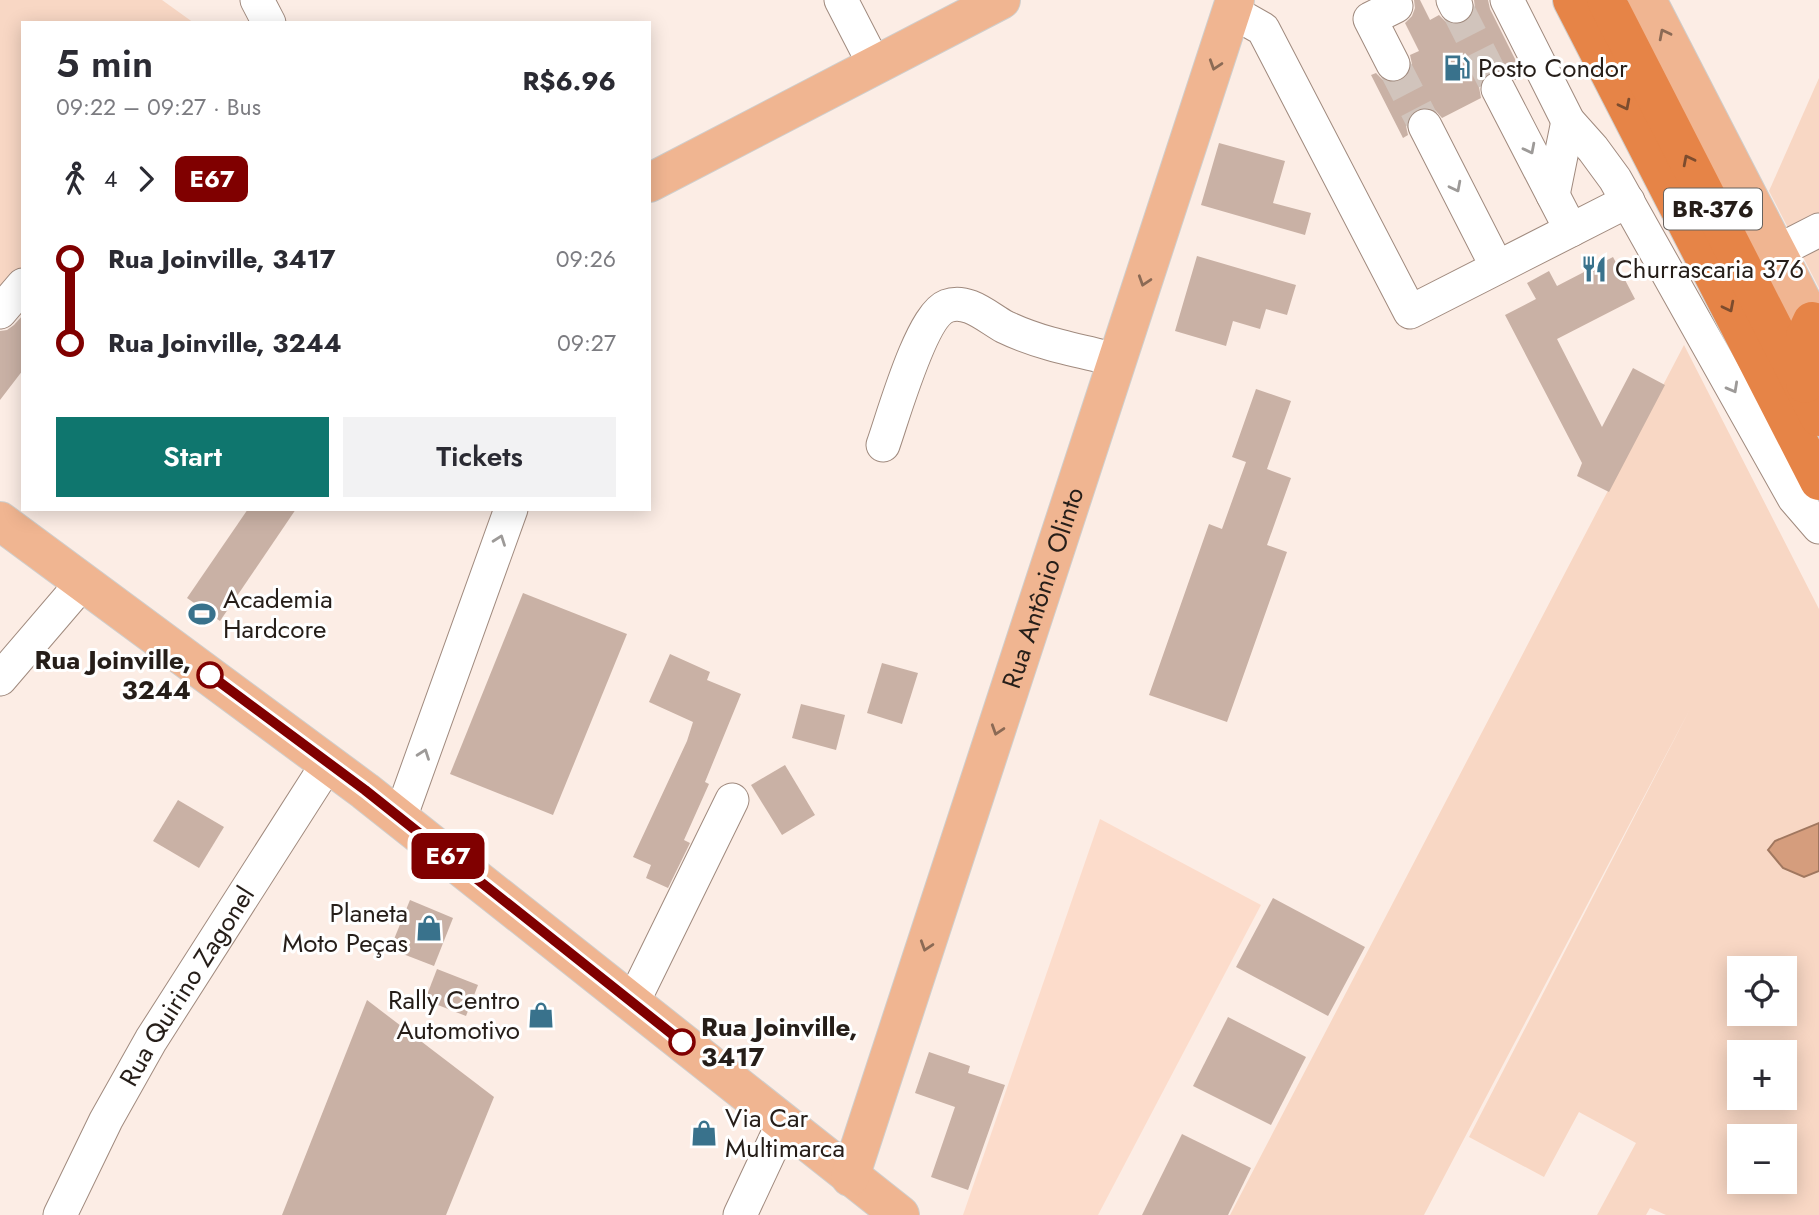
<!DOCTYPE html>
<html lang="en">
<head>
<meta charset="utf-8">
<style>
	:root { --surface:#fff; --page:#f2f2f3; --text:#2b2b33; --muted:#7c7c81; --accent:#0f766e }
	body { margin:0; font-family:Jost,sans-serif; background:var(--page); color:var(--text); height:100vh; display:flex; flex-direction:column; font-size:26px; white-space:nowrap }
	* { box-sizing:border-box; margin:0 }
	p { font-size:23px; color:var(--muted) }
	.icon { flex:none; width:38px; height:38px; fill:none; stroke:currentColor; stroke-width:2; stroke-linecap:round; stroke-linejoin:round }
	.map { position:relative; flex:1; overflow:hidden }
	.panel { position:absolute; left:21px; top:21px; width:630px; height:490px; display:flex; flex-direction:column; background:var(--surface); border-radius:0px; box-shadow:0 4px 18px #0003 }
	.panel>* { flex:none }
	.badge { padding:0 14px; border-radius:10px; font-size:24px; line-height:46px }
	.fabs { position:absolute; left:1727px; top:956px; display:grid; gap:14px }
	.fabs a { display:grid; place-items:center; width:70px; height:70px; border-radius:0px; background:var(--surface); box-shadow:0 4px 18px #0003; font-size:35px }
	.map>.badge { position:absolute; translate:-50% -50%; box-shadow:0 0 0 4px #fff }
	.legs { display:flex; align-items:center; gap:10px; height:77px; padding:0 35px; font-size:23px }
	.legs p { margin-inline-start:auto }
	.headline { display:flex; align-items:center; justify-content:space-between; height:119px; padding:0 35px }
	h1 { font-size:38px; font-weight:600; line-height:52px }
	.cta { display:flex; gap:14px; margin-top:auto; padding:14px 35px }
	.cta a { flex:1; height:80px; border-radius:0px; background:var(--accent); color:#fff; font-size:28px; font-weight:600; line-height:80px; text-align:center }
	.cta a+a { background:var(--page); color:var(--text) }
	ul { padding:0 35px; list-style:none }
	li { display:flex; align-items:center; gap:24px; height:84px; font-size:26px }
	li i { display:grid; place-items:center; width:10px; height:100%; margin:0 9px; background:currentColor }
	li i::after { content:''; width:18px; height:18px; margin:-9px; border:5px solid; border-radius:50%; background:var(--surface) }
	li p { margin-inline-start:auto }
	li:first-child i { background:linear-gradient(#0000 50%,currentColor 0) }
	li:last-child i { background:linear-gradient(currentColor 50%,#0000 0) }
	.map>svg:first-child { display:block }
</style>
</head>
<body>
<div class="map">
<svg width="1819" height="1215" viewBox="0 0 1819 1215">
	<rect width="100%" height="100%" fill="#fcede5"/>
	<path fill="#fcdccb" d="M1100,819l161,86 -163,310h-135z"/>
	<g fill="#f8d7c4" fill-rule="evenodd">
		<path d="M0,0h162l32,23h-171v257l-23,12z"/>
		<path d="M1819,78v210l-50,-97z"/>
		<path d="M1684,345l135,264v606h-153l-16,-7 -4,7h-49l39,-72 -57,-31 -35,65 -75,-40 221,-428 -266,506h-194zM1740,968h45v45h-45zM1740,1052h45v45h-45zM1740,1136h45v45h-45z"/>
	</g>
	<path fill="#d59d7d" stroke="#a0775f" stroke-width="2" d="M1819,823v48l-15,6 -21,-9 -15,-18 7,-9z"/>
	<g fill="#c9b1a5">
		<path d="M1414,0h6l10,20 9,-5 7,7 10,3 8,-2 8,-6 3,-9 -1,-8h14l2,9 33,66 -8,5 -6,-7 -9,-3 -11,2 -8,7 -2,8 2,11 -39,20 -7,-8 -8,-3 -10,2 -8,7 -3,10 2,9 -5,3 -32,-63 5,-2 7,7 10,3 9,-2 7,-7 3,-10 -2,-9 9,-4 -14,-28 7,-7 3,-8z"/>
		<path d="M1219,143l66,18 -12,42 38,10 -6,22 -104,-30z"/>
		<path d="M1197,256l99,29 -9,30 -21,-6 -6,20 -27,-8 -7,25 -51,-15z"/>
		<path d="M1613,257l22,42 -78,40 45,88 31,-59 32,17 -56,107 -32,-16 5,-13 -77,-148 31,-16 -9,-16 22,-12 8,15z"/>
		<path d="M23,315v55l-23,30v-69l7,-1 7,-5z"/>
		<path d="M1256,389l35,12 -24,68 24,9 -24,67 20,7 -60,170 -78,-27 60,-171 13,5 24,-67 -14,-5z"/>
		<path d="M248,509h48l-76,112 -33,-23z"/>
		<path d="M523,593l104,41 -74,181 -103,-41z"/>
		<path d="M670,654l40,18 -3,8 34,14 -36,88 4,2 -25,56 6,3 -22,45 -22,-10 5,-13 -18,-8 54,-116 6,-19 -44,-20z"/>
		<path d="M882,663l36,10 -16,51 -35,-11z"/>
		<path d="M801,704l44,11 -9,35 -44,-12z"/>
		<path d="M785,765l30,50 -33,20 -31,-50z"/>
		<path d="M178,800l46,27 -25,41 -46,-27z"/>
		<path d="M1273,898l92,49 -37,69 -92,-49z"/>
		<path d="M410,900l43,18 -19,48 -44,-17z"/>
		<path d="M437,969l41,16 -12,31 -41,-16z"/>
		<path d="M367,1000l127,97 -48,118h-164z"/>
		<path d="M1228,1017l78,40 -35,68 -78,-39z"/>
		<path d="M929,1052l41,14 -2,7 37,12 -37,105 -37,-13 24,-70 -40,-14z"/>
		<path d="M1182,1134l69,34 -23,47h-86z"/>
	</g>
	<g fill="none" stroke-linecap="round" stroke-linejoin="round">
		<g stroke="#d1c4bc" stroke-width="33" stroke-dasharray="33 17" stroke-linecap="butt">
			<path d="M1456,6l42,83"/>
			<path d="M1393,64l32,62"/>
		</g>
		<g stroke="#a08a7e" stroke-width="35">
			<g id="minor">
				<path d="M257,0l12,23"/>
				<path d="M841,0l34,66"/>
				<path d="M1453,0l3,6"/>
				<path d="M1507,0l61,121 25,28 22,30 179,319 25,29"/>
				<path d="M1233,12l30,17 147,283 218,-111"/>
				<path d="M1393,64l-23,-45 26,-13"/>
				<path d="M1498,89l73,141"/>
				<path d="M1425,126l72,141"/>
				<path d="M1553,195l15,-74"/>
				<path d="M1776,252l43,-22"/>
				<path d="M0,312l23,-27"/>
				<path d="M883,445c10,-28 38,-129 64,-139 21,-8 41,12 58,21 35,17 75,24 113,33"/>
				<path d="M0,679l83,-97"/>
				<path d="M400,818l111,-309"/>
				<path d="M633,1002l99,-202"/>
				<path id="s1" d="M60,1215l46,-95 45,-80 177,-277"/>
				<path d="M740,1215l43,-92"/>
			</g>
		</g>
		<g stroke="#cfcecc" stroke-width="40">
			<g id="major">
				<path d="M1647,0l172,334"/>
				<path d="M649,183l352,-183"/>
				<path d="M0,521l365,270 535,424"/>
				<path id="s2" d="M850,1177l385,-1177"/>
			</g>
		</g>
		<g stroke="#cfcecc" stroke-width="40">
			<g id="highway">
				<path d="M1572,0l247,481"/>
				<path d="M1606,0l213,417"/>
				<path d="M1805,384v-48l7,-15"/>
			</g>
		</g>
		<use href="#minor" stroke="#fff" stroke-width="33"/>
		<use href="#major" stroke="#f0b591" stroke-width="38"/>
		<use href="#highway" stroke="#e68447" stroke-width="38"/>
	</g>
	<defs><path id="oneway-chevron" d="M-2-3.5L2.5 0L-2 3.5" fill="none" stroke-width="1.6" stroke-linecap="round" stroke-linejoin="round" transform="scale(1.75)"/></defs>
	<g stroke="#8b6a55">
		<use href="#oneway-chevron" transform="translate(1664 34) rotate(-117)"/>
		<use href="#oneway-chevron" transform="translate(1215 65) rotate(108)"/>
		<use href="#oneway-chevron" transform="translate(1144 281) rotate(108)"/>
		<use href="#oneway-chevron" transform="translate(997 730) rotate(108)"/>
		<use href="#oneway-chevron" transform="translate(926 946) rotate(108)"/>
	</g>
	<g stroke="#7c4c2e">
		<use href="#oneway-chevron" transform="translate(1625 105) rotate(63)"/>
		<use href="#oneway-chevron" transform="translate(1688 160) rotate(-117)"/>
		<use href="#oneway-chevron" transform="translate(1729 307) rotate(63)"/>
	</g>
	<g stroke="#9d9a98">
		<use href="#oneway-chevron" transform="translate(1530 149) rotate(63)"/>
		<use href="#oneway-chevron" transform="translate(1456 187) rotate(63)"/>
		<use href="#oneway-chevron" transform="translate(1733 388) rotate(61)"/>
		<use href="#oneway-chevron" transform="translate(500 540) rotate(-70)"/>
		<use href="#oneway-chevron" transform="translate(424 754) rotate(-70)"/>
	</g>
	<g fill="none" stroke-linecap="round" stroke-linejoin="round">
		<g stroke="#fff" stroke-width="16">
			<path id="line-1" d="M210,675l155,115 317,252"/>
		</g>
		<use href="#line-1" stroke="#800000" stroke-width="10"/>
	</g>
	<defs>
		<g id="fuel-bare" transform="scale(2.1)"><path d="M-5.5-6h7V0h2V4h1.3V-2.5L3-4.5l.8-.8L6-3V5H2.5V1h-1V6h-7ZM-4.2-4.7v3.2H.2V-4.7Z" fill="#39728c" stroke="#fff" stroke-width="2.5" paint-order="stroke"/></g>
		<g id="restaurant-bare" transform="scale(2.1)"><path d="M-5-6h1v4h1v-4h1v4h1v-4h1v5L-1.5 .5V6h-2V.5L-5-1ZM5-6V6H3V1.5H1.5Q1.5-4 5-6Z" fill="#39728c" stroke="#fff" stroke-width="2.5" paint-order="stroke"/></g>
		<g id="stadium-bare" transform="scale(2.1)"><path d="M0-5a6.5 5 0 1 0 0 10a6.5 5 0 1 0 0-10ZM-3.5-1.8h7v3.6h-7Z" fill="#39728c" stroke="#fff" stroke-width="2.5" paint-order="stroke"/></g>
		<g id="shop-bare" transform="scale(2.1)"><path d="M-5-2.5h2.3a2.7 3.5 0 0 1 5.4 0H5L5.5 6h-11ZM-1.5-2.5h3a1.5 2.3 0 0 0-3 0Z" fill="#39728c" stroke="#fff" stroke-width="2.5" paint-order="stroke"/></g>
	</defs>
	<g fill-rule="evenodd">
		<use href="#fuel-bare" x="1457" y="68"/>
		<use href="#restaurant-bare" x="1594" y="269"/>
		<use href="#stadium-bare" x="202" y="614"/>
		<use href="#shop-bare" x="429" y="928"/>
		<use href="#shop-bare" x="541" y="1015"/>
		<use href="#shop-bare" x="704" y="1133"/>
	</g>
	<g fill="#fff" stroke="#800000" stroke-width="3.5">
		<circle cx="210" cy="675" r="12"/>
		<circle cx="682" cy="1042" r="12"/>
	</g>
	<g text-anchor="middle" stroke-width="6" stroke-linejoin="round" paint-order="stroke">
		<rect fill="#fff" stroke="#67625e" stroke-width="2" x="1664" y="188.5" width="98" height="41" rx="5"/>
		<g font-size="24" font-weight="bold" fill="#261e19">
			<text x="1713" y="217">BR-376</text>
		</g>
		<g font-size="26" fill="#261e19" stroke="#fff" text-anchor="start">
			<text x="1478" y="77">Posto Condor</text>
			<text x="1615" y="278">Churrascaria 376</text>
			<text x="223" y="608">Academia<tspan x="223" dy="30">Hardcore</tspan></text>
			<text x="408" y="922" text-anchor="end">Planeta<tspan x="408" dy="30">Moto Peças</tspan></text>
			<text x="520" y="1009" text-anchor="end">Rally Centro<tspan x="520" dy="30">Automotivo</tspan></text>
			<text x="725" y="1127">Via Car<tspan x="725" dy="30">Multimarca</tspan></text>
		</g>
		<g font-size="26" fill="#261e19" stroke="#fff">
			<text dy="9" stroke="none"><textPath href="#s2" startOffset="620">Rua Antônio Olinto</textPath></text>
			<text dy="9" stroke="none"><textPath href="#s1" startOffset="262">Rua Quirino Zagonel</textPath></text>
		</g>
		<g font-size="26" font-weight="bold" fill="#261e19" stroke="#fff" text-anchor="end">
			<text x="191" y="669">Rua Joinville,<tspan x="191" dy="30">3244</tspan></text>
			<text x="701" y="1036" text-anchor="start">Rua Joinville,<tspan x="701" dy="30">3417</tspan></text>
		</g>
	</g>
</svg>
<div class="fabs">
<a><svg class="icon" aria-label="locate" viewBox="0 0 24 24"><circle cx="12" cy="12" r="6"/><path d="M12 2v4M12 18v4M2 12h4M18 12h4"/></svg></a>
<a>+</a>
<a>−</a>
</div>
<b class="badge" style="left:448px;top:856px;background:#800000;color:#fff">E67</b>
<section class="panel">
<div class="headline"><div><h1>5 min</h1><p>09:22 – 09:27 · Bus</p></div><b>R$6.96</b></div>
<div class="legs"><svg class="icon" aria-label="walk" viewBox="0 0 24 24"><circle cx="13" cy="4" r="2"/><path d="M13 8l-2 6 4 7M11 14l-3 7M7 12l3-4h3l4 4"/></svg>4<svg class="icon" aria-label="forward" viewBox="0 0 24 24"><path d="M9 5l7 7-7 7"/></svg><b class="badge" style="background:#800000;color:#fff">E67</b></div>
<ul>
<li><i style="color:#800000"></i><b>Rua Joinville, 3417</b><p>09:26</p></li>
<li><i style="color:#800000"></i><b>Rua Joinville, 3244</b><p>09:27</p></li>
</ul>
<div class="cta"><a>Start</a><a>Tickets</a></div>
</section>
</div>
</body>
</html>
